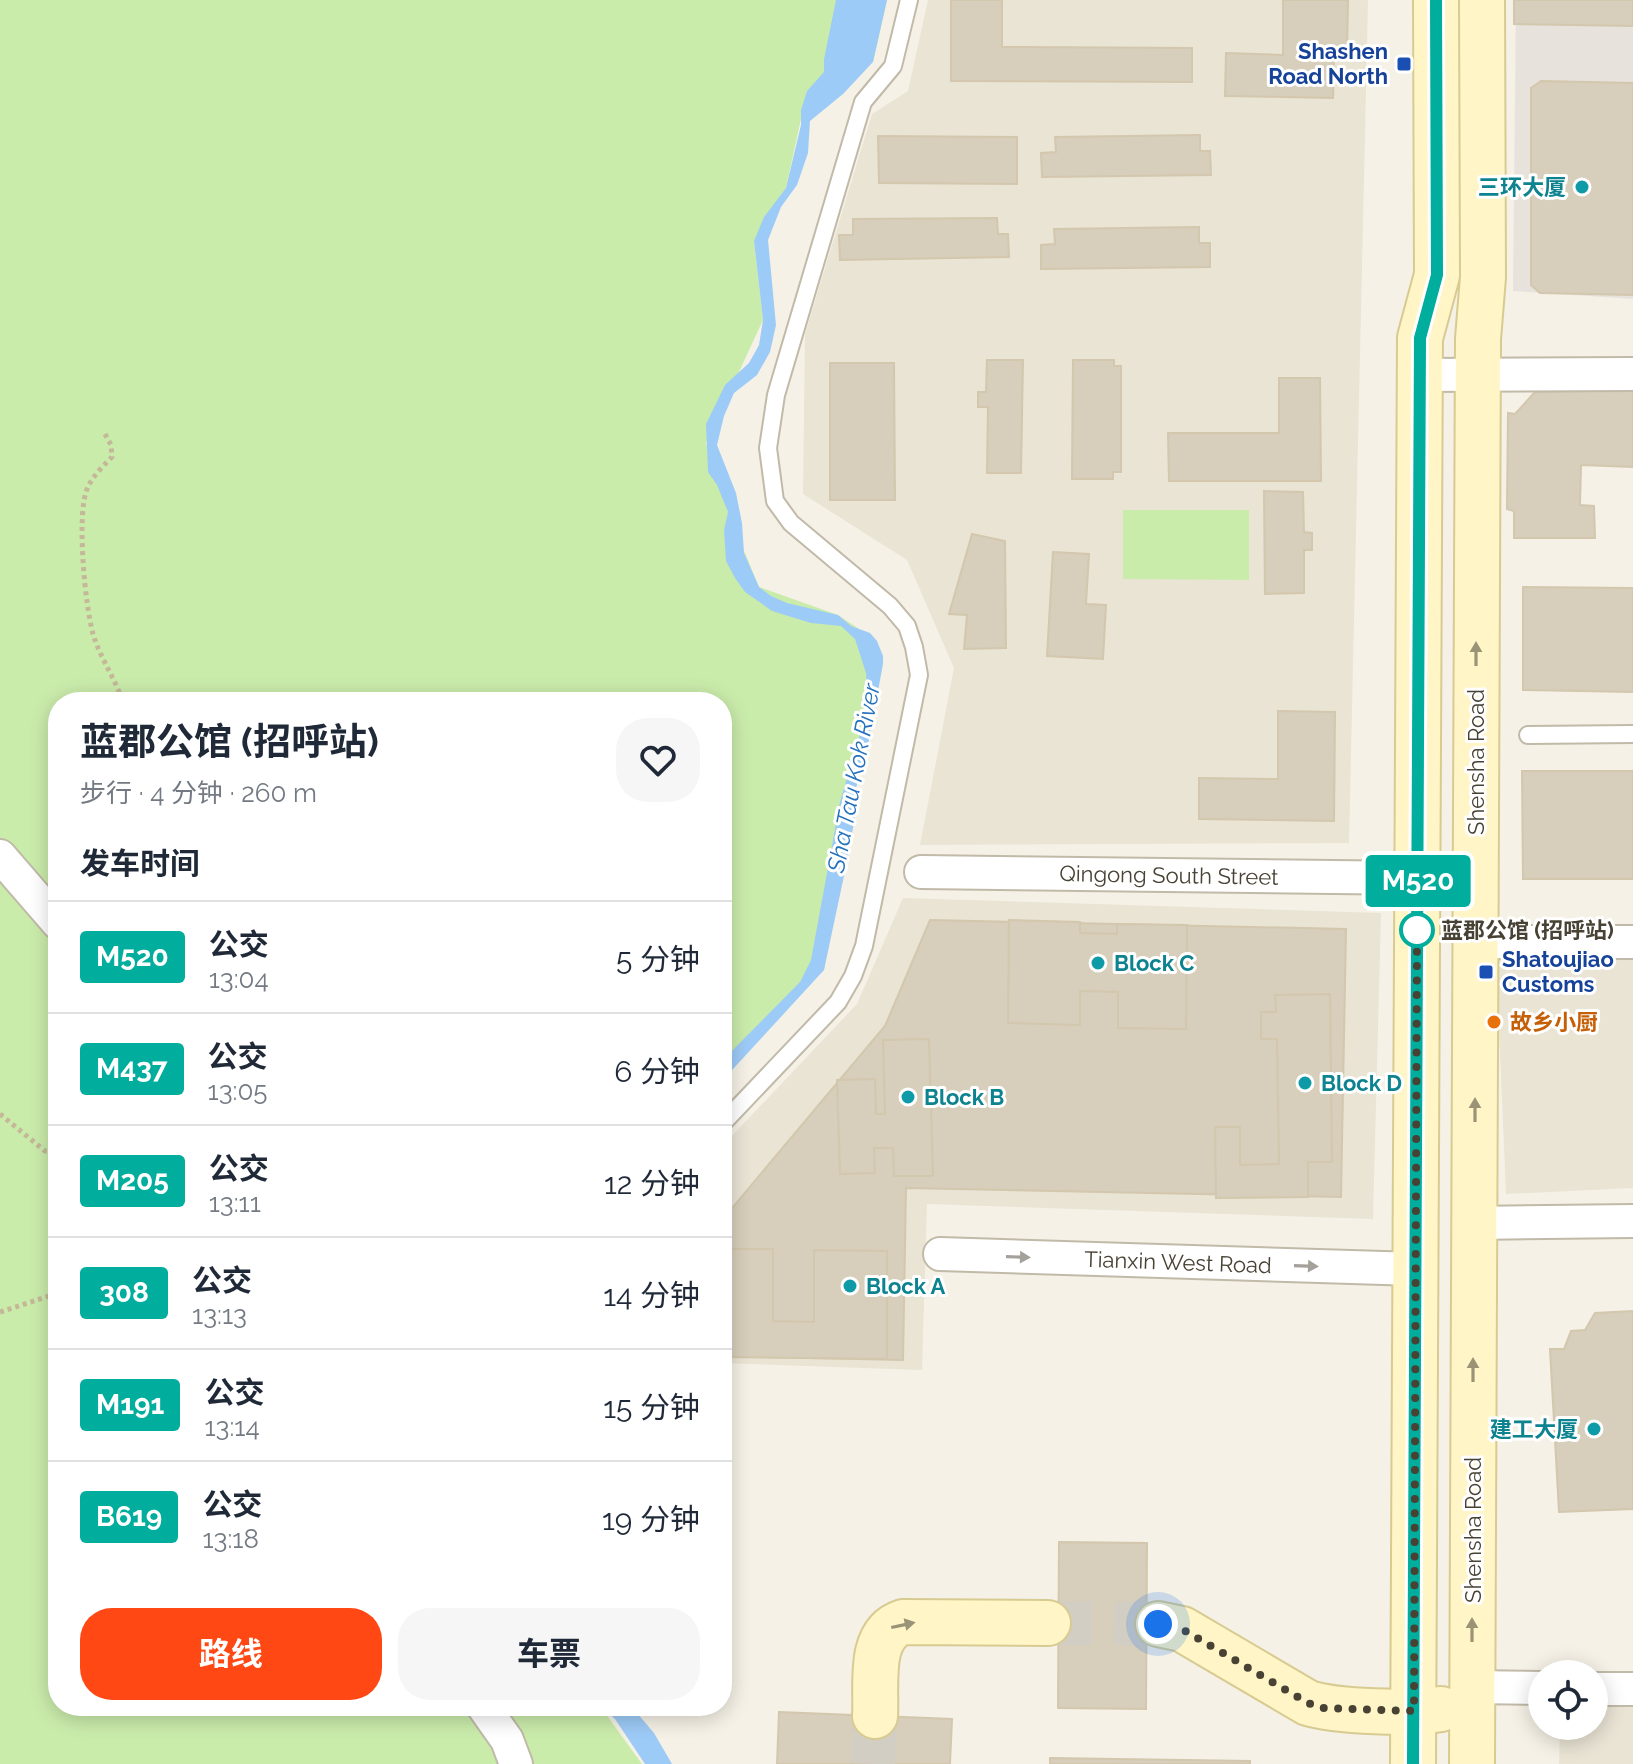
<!DOCTYPE html>
<html lang="zh">
<head>
<meta charset="utf-8">
<style>
	:root { --surface:#fff; --page:#f6f6f7; --text:#1f2937; --muted:#747a83; --line:#e0e1e3; --accent:#ff4813 }
	body { margin:0; font-family:Raleway,"Noto Sans SC",sans-serif; background:var(--page); color:var(--text); height:100vh; display:flex; flex-direction:column; font-size:30px; white-space:nowrap }
	* { box-sizing:border-box; margin:0 }
	p { font-size:26px; color:var(--muted) }
	.icon { flex:none; width:44px; height:44px; fill:none; stroke:currentColor; stroke-width:2; stroke-linecap:round; stroke-linejoin:round }
	.map { position:relative; flex:1; overflow:hidden }
	.panel { position:absolute; left:48px; top:692px; width:684px; height:1024px; display:flex; flex-direction:column; background:var(--surface); border-radius:32px; box-shadow:0 4px 20px #0003 }
	.panel>* { flex:none }
	.badge { padding:0 16px; border-radius:6px; font-size:28px; line-height:52px }
	.buttons { position:absolute; left:1528px; top:1660px; display:grid; gap:16px }
	.buttons a { display:grid; place-items:center; width:80px; height:80px; border-radius:50%; background:var(--surface); box-shadow:0 4px 20px #0003; font-size:40px }
	.you { position:absolute; width:40px; height:40px; margin:-20px; border:6px solid #fff; border-radius:50%; background:#1a73e8; box-shadow:0 0 0 12px #1a73e833 }
	.map>.badge { position:absolute; translate:-50% -50%; box-shadow:0 0 0 4px #fff }
	h2 { padding:0 32px; font-size:30px; line-height:72px }
	.round { display:grid; place-items:center; flex:none; width:84px; height:84px; border-radius:32px; background:var(--page) }
	.headline { display:flex; align-items:center; justify-content:space-between; height:136px; padding:0 32px }
	h1 { font-size:38px; font-weight:700; line-height:60px }
	.primary-button { display:flex; gap:16px; margin-top:auto; padding:16px 32px }
	.primary-button a { flex:1; height:92px; border-radius:32px; background:var(--accent); color:#fff; font-size:32px; font-weight:700; line-height:92px; text-align:center }
	.primary-button a+a { background:var(--page); color:var(--text) }
	ul { padding:0; list-style:none }
	li { display:flex; align-items:center; gap:24px; height:112px; padding:0 32px; border-top:2px solid var(--line) }
	li div { flex:1 }
	li b { display:block; font-size:30px }
	li em { font-style:normal }
	li .badge { min-width:88px; font-weight:700; text-align:center }
	.map>svg:first-child { display:block }
</style>
</head>
<body>
<div class="map">
<svg width="1633" height="1764" viewBox="0 0 1633 1764">
	<rect width="100%" height="100%" fill="#f5f1e6"/>
	<g fill="#e9e4d4">
		<path d="M928,0h440l-19,843 -429,2 34,-177 -47,-108 -104,-66 2,-160 67,-220 36,-23z"/>
		<path d="M903,898l478,15 -8,306 -446,-15 -5,166 -200,-7v-208l6,-15 129,-136z"/>
		<path d="M1633,957v231l-127,6 -10,-234z"/>
		<path d="M1594,1701l39,1v62h-74l1,-38h34z"/>
	</g>
	<path fill="#e7e2db" d="M1516,0h117v299l-120,-8z"/>
	<g fill="#caecab">
		<path d="M0,0h887l-14,62 -66,29 -21,97 -32,53 9,79 -57,123 22,69 31,75 79,28 39,26 -53,329 -42,32 -60,67v-367h-664v1004h542l42,58h-642z"/>
		<path d="M1123,510h126v70l-126,-1z"/>
	</g>
	<g fill="#9dcbf7">
		<path d="M836,0h51l-14,62 -30,32 -33,27 -2,32 -11,32 -16,22 -13,33 8,85 -6,27 -13,23 -23,18 -10,23 -7,29 19,48 6,30 2,30 15,34 12,9 16,7 51,12 13,11 19,7 7,8 6,15v8l-16,86 -11,38 -1,28 -7,41 -24,113 -102,111v-20l78,-79 11,-22 29,-158 28,-95 -2,-34 -11,-34 -14,-13 -30,-3 -39,-12 -27,-19 -10,-14 -9,-17 -2,-31 4,-18 -11,-27 -9,-13 -2,-48 19,-39 24,-22 10,-18 4,-25 -9,-79 10,-24 22,-29 15,-63v-15l6,-19 17,-19v-13z"/>
		<path d="M601,1706h30l23,27 18,31h-27l-30,-45z"/>
	</g>
	<g fill="#d7cebb" stroke="#d3c7ad" stroke-width="2">
		<path d="M951,0h51v47l190,1v34l-241,-1z"/>
		<path d="M1283,0h65l-1,54h-13l-1,44 -108,-2 1,-43 57,2z"/>
		<path d="M1514,0h119v26l-119,-2z"/>
		<path d="M1541,81l92,2v212l-93,-2 -9,-8v-197z"/>
		<path d="M1200,135v16h10l1,24 -169,2 -1,-24 15,-1 -1,-15z"/>
		<path d="M878,136l139,1v47l-138,-1z"/>
		<path d="M997,218l1,16h10l1,23 -169,3 -1,-25h14v-16z"/>
		<path d="M1199,227v16h11v24l-169,2v-24l14,-1 -1,-15z"/>
		<path d="M987,360h36l-2,113h-34l1,-66h-10v-15h8z"/>
		<path d="M1073,360h41v6h7v106h-8v7h-41z"/>
		<path d="M830,363h64l1,137h-65z"/>
		<path d="M1279,378h41l1,103h-152l-1,-48h111z"/>
		<path d="M1633,390v77l-52,-2 -1,40 14,1 1,32h-81v-27l-7,-2 1,-96 7,1 20,-22z"/>
		<path d="M1264,491l39,1 1,40 8,1v17h-8v43l-39,1z"/>
		<path d="M972,534l33,7 1,107 -42,1 3,-34 -18,-1z"/>
		<path d="M1053,552l36,2 -3,50 20,1 -3,54 -56,-3z"/>
		<path d="M1523,587l110,1v104l-110,-2z"/>
		<path d="M1278,711l57,1 -1,109 -135,-2v-41l79,1z"/>
		<path d="M1522,771h111v108h-110z"/>
		<path d="M930,920l416,9 -5,268 -435,-9 -3,172 -181,-4v-136l163,-194z"/>
		<path d="M1009,920l71,2v11l37,1v-10l70,1 -1,104 -68,-1v-36l-38,-1v34l-72,-2z"/>
		<path d="M1330,994l2,168h-24v35l-92,1 -1,-71h25v38l39,-1 -2,-125h-16v-27h15l-1,-17z"/>
		<path d="M929,1039l4,137h-39l-1,-28h-19l1,25 -35,1 -3,-94 38,-1 1,35h9l-2,-74z"/>
		<path d="M722,1249h51v72l41,1v-72l73,1v108l-165,-2z"/>
		<path d="M1633,1311v198l-74,3 -9,-163h14l7,-18 14,-1 10,-17z"/>
		<path d="M1059,1542l88,1 -1,166 -88,-1z"/>
		<path d="M779,1712l173,7 -2,45h-173z"/>
		<path d="M1050,1758l200,3v3h-200z"/>
	</g>
	<g fill="none" stroke-linecap="round" stroke-linejoin="round">
		<g stroke="#d2cec3" stroke-width="44" stroke-dasharray="44 22" stroke-linecap="butt">
			<path d="M1048,1623l110,1"/>
			<path d="M873,1764l2,-48"/>
		</g>
		<g stroke="#c1baa8" stroke-width="20">
			<g id="service">
				<path d="M1528,735l105,-1"/>
				<path d="M722,1124l116,-122 15,-26 11,-30 55,-271 -5,-28 -7,-21 -17,-20 -99,-83 -16,-22 -7,-53 8,-53 87,-293 30,-36 16,-66"/>
			</g>
		</g>
		<g stroke="#c1baa8" stroke-width="36">
			<g id="minor">
				<path d="M1420,375l213,-1"/>
				<path d="M0,856l58,67"/>
				<path d="M921,872l497,6"/>
				<path d="M1475,942h158"/>
				<path d="M1474,1223l159,-2"/>
				<path d="M940,1254l476,15"/>
				<path d="M1472,1687l70,1"/>
				<path d="M1594,1689h39"/>
				<path d="M483,1706l24,34 9,24"/>
			</g>
		</g>
		<g stroke="#d8cb92" stroke-width="48">
			<g id="secondary">
				<path d="M1158,1624l24,5 126,74c29,9 104,11 133,6"/>
				<path d="M875,1716c2,-31 -8,-82 28,-94l145,1"/>
				<path d="M1413,1764l7,-1426 17,-63 -1,-275"/>
				<path d="M1472,1764l6,-1425 5,-62 -1,-277"/>
			</g>
		</g>
		<g stroke="#c4b898" stroke-width="5" stroke-dasharray="4 4" stroke-linecap="butt">
			<path d="M105,434l6,11 1,12c-10,10 -22,22 -26,35 -9,29 -1,112 7,142 7,24 22,44 30,68"/>
			<path d="M156,694v8"/>
			<path d="M0,1114l45,37h13"/>
			<path d="M0,1312l58,-19"/>
		</g>
		<use href="#service" stroke="#fff" stroke-width="16"/>
		<use href="#minor" stroke="#fff" stroke-width="32"/>
		<use href="#secondary" stroke="#fff5c6" stroke-width="44"/>
	</g>
	<defs><path id="oneway-solid" d="M-6-.8H1V-3.2L6.5 0L1 3.2V.8H-6Z" transform="scale(2)"/></defs>
	<g fill="#9a9376">
		<use href="#oneway-solid" transform="translate(1476 654) rotate(-90)"/>
		<use href="#oneway-solid" transform="translate(1475 1110) rotate(-90)"/>
		<use href="#oneway-solid" transform="translate(1473 1370) rotate(-90)"/>
		<use href="#oneway-solid" transform="translate(903 1625) rotate(-12)"/>
		<use href="#oneway-solid" transform="translate(1472 1630) rotate(-90)"/>
	</g>
	<g fill="#a4a09a">
		<use href="#oneway-solid" transform="translate(1018 1257) rotate(2)"/>
		<use href="#oneway-solid" transform="translate(1306 1266) rotate(2)"/>
	</g>
	<g fill="none" stroke-linecap="round" stroke-linejoin="round">
		<g stroke="#fff" stroke-width="18">
			<path id="line" d="M1413,1764l7,-1426 17,-63 -1,-275"/>
		</g>
		<use href="#line" stroke="#01ad9c" stroke-width="12"/>
		<path stroke="#484235" stroke-width="8" stroke-dasharray="0 14.4" d="M1158,1624l24,5 126,74 15,5 91,3 3,-781"/>
	</g>
	<g fill="#1a4fb4" stroke="#fff" stroke-width="3">
		<rect x="1396" y="56" width="16" height="16" rx="4"/>
		<rect x="1478" y="964" width="16" height="16" rx="4"/>
	</g>
	<g fill="#0f9aa8" stroke="#fff" stroke-width="3">
		<circle cx="1582" cy="187" r="8"/>
		<circle cx="1098" cy="963" r="8"/>
		<circle cx="1305" cy="1083" r="8"/>
		<circle cx="908" cy="1097" r="8"/>
		<circle cx="850" cy="1286" r="8"/>
		<circle cx="1594" cy="1429" r="8"/>
	</g>
	<circle fill="#fff" stroke="#01ad9c" stroke-width="4" cx="1417" cy="930" r="16"/>
	<circle fill="#e8710a" stroke="#fff" stroke-width="3" cx="1494" cy="1022" r="8"/>
	<g text-anchor="middle" stroke-width="6" stroke-linejoin="round" paint-order="stroke">
		<g font-size="22" font-weight="bold" fill="#164399" stroke="#fff" text-anchor="end">
			<text x="1388" y="59">Shashen<tspan x="1388" dy="25">Road North</tspan></text>
			<text x="1502" y="967" text-anchor="start">Shatoujiao<tspan x="1502" dy="25">Customs</tspan></text>
		</g>
		<g font-size="22" font-weight="bold" fill="#0d838f" stroke="#fff" text-anchor="start">
			<text x="1566" y="195" text-anchor="end">三环大厦</text>
			<text x="1114" y="971">Block C</text>
			<text x="1321" y="1091">Block D</text>
			<text x="924" y="1105">Block B</text>
			<text x="866" y="1294">Block A</text>
			<text x="1578" y="1437" text-anchor="end">建工大厦</text>
		</g>
		<g font-size="22" fill="#484235" stroke="#fff">
			<text transform="translate(1476 762) rotate(-90)" y="8">Shensha Road</text>
			<text transform="translate(1169 875) rotate(1)" y="8">Qingong South Street</text>
			<text transform="translate(1178 1262) rotate(2)" y="8">Tianxin West Road</text>
			<text transform="translate(1473 1530) rotate(-90)" y="8">Shensha Road</text>
		</g>
		<g font-size="22" font-weight="bold" fill="#484235" stroke="#fff" text-anchor="start">
			<text x="1441" y="938">蓝郡公馆 (招呼站)</text>
		</g>
		<g font-size="22" font-weight="bold" fill="#c56008" stroke="#fff" text-anchor="start">
			<text x="1510" y="1030">故乡小厨</text>
		</g>
		<g font-size="24" font-style="italic" fill="#2471be" stroke="#fff">
			<text transform="translate(854 778) rotate(-79)" y="8">Sha Tau Kok River</text>
		</g>
	</g>
</svg>
<div class="buttons">
<a><svg class="icon" aria-label="locate" viewBox="0 0 24 24"><circle cx="12" cy="12" r="6"/><path d="M12 2v4M12 18v4M2 12h4M18 12h4"/></svg></a>
</div>
<div class="you" style="left:1158px;top:1624px"></div>
<b class="badge" style="left:1418px;top:881px;background:#01ad9c;color:#fff">M520</b>
<section class="panel">
<div class="headline"><div><h1>蓝郡公馆 (招呼站)</h1><p>步行 · 4 分钟 · 260 m</p></div><a class="round"><svg class="icon" aria-label="heart" viewBox="0 0 24 24"><path d="M12 20l-8-8c-3-5 5-10 8-4 3-6 11-1 8 4z"/></svg></a></div>
<h2>发车时间</h2>
<ul>
<li><span class="badge" style="background:#01ad9c;color:#fff">M520</span><div><b>公交</b><p>13:04</p></div><em>5 分钟</em></li>
<li><span class="badge" style="background:#01ad9c;color:#fff">M437</span><div><b>公交</b><p>13:05</p></div><em>6 分钟</em></li>
<li><span class="badge" style="background:#01ad9c;color:#fff">M205</span><div><b>公交</b><p>13:11</p></div><em>12 分钟</em></li>
<li><span class="badge" style="background:#01ad9c;color:#fff">308</span><div><b>公交</b><p>13:13</p></div><em>14 分钟</em></li>
<li><span class="badge" style="background:#01ad9c;color:#fff">M191</span><div><b>公交</b><p>13:14</p></div><em>15 分钟</em></li>
<li><span class="badge" style="background:#01ad9c;color:#fff">B619</span><div><b>公交</b><p>13:18</p></div><em>19 分钟</em></li>
</ul>
<div class="primary-button"><a>路线</a><a>车票</a></div>
</section>
</div>
</body>
</html>
